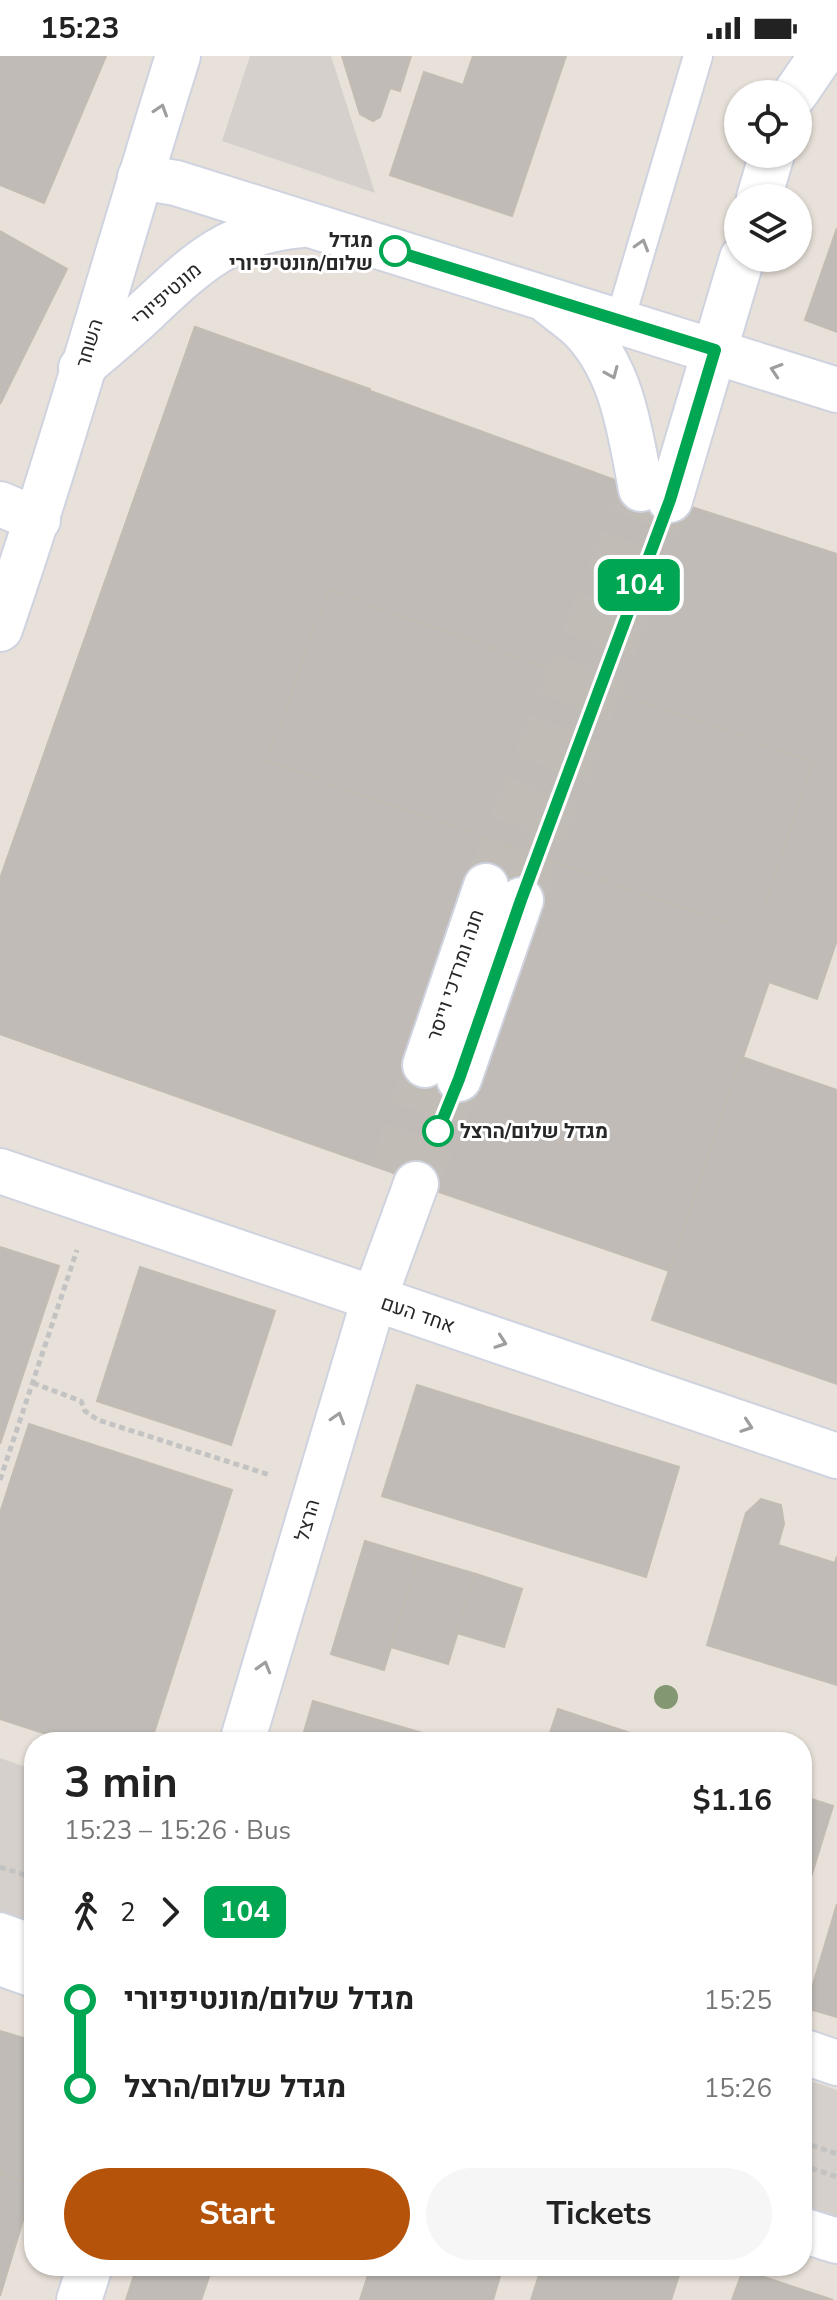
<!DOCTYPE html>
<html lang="en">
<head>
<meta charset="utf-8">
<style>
	:root { --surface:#fff; --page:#f6f6f6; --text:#222; --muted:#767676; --accent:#b45309 }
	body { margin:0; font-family:"Nunito Sans",Heebo,sans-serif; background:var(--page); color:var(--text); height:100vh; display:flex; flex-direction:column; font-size:30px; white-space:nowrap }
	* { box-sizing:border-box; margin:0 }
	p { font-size:26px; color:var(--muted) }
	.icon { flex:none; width:44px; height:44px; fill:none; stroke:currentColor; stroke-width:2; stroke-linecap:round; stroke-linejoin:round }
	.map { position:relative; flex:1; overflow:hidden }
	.details { position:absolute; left:24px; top:1676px; width:788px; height:544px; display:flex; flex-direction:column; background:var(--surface); border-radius:32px; box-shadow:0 2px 6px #0004 }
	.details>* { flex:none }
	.badge { padding:0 16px; border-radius:12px; font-size:28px; line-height:52px }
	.buttons { position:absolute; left:724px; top:24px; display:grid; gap:16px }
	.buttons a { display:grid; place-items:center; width:88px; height:88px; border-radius:50%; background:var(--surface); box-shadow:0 2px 6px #0004; font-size:40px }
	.map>.badge { position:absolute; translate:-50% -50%; box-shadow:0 0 0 4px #fff }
	.legs { display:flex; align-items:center; gap:12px; height:88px; padding:0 40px; font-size:26px }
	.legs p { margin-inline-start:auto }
	.overview { display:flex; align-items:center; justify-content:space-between; height:136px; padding:0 40px }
	h1 { font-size:44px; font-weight:700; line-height:60px }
	.action { display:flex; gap:16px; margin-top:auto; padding:16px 40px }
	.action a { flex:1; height:92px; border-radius:48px; background:var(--accent); color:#fff; font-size:32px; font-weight:700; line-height:92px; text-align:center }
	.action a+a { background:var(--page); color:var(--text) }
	ul { padding:0 40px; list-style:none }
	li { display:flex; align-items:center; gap:28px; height:88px; font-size:30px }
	li i { display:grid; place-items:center; width:12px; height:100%; margin:0 10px; background:currentColor }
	li i::after { content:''; width:20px; height:20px; margin:-10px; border:6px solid; border-radius:50%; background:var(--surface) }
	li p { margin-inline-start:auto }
	li:first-child i { background:linear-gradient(#0000 50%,currentColor 0) }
	li:last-child i { background:linear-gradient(currentColor 50%,#0000 0) }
	.status { display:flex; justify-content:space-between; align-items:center; height:56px; padding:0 40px; background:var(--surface); direction:ltr }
	.status svg { height:22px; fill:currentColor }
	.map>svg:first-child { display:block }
</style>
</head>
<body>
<div class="status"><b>15:23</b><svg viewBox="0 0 49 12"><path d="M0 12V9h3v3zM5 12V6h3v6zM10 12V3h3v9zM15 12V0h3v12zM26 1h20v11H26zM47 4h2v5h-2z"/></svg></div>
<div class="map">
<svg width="837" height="2244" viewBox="0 0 837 2244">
	<rect width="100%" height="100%" fill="#e8e1d9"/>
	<g fill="#d5d0cb">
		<path d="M250,0h81l44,137 -153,-52z"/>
		<path d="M0,1702l34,12v224l-34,-12z"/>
		<path d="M802,2022l35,12v127l-35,-12z"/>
	</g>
	<g fill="#c0bbb6" stroke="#c3bcb3" stroke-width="2">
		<path d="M0,0h106l-62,147 -44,-18z"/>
		<path d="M342,0h69l-11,35 -10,-3 -10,29 -7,4 -13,-7z"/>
		<path d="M473,0h93l-54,160 -122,-41 34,-103 39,13z"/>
		<path d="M837,172v104l-32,-12z"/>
		<path d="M0,175l67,38 -67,135z"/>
		<path d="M195,271l175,62 -240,691 -130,-46v-155z"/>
		<path d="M195,271l475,173 167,54v386l-20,59 -48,-17 -100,289 -253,-87 -25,-12 -391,-138v-155z"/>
		<path d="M328,534l486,172 -60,171 -487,-172z"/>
		<path d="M742,1001l95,33v294l-185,-64z"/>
		<path d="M0,1191l59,19 -59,178z"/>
		<path d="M140,1211l135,44 -44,134 -134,-44z"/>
		<path d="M417,1329l262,82 -33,110 -264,-81z"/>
		<path d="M29,1368l203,66 -81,252h-80l-71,-23v-206z"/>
		<path d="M761,1443l20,6 3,19 -6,21 57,18 2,-7v129l-130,-40 39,-132z"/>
		<path d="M365,1485l53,16 -34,113 -53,-16z"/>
		<path d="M418,1501l58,17 -28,90 -57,-17z"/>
		<path d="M476,1518l46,15 -18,58 -47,-14z"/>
		<path d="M313,1645l140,41h-152z"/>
		<path d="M558,1653l99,33h-110z"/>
		<path d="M802,1740l31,10 -31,100z"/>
		<path d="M837,1848v113l-31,-9z"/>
		<path d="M0,1975l34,10v143l-34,-10z"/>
		<path d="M0,2118l34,10 -34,112z"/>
		<path d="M137,2210h57l17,5 -10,29h-75z"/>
		<path d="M371,2210h132l-10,34h-133z"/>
		<path d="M542,2210h140l-11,34h-140z"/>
		<path d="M743,2214l90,30h-101z"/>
	</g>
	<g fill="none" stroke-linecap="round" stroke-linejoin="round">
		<g stroke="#c1bcb5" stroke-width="44" stroke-dasharray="44 22" stroke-linecap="butt">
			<path d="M486,830l155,-397"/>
			<path d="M521,844l149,-400"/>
			<path d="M391,1116l34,-107"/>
			<path d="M416,1128l43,-105"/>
		</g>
		<g stroke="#cfd3df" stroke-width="32">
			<g id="lane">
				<path d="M620,264l78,-264"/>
				<path d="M0,1871l34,12"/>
			</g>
		</g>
		<g stroke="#cfd3df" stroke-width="48">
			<g id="street">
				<path d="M795,38l26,-38"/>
				<path d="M140,121l36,6 661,207"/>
				<path d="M759,142l13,-44"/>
				<path d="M551,248c9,7 20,15 29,23 43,43 50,105 61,162"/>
				<path d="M81,312c22,-19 45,-38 66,-58 50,-47 83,-79 155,-85"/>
				<path d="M670,444l72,-242"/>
				<path d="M0,448l38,16"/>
				<path d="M0,573c65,-189 118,-382 178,-573"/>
				<path d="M425,1009l61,-179"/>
				<path d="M459,1023l62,-179"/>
				<path d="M0,1115l837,285"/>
				<path d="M242,1686l132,-443 42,-115"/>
				<path d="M0,1907l34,12"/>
				<path d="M802,1995l35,12"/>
				<path d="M802,2174l35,11"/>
				<path d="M79,2244l11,-34"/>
			</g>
		</g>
		<g stroke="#c3c3c3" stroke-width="5" stroke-dasharray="6 4" stroke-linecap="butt">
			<path d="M33,1327l48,18 4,10 13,9 172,55"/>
			<path d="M0,1424l77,-230"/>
			<path d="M0,1811l34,11"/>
			<path d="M802,2086l35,12"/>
			<path d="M802,2109l35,12"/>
		</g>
		<use href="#lane" stroke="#fff" stroke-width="28"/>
		<use href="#street" stroke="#fff" stroke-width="44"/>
	</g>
	<circle fill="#839773" cx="666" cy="1641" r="12"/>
	<defs><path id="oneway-chevron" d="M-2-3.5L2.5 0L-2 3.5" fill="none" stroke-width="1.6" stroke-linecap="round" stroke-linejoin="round" transform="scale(2)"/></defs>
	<g stroke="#9e9e9e">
		<use href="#oneway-chevron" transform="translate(161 54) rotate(-72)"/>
		<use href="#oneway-chevron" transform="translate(642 189) rotate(-73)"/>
		<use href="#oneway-chevron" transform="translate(776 314) rotate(-162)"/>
		<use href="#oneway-chevron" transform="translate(612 317) rotate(67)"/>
		<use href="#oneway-chevron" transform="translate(501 1286) rotate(19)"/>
		<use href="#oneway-chevron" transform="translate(338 1362) rotate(-73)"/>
		<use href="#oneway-chevron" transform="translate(747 1370) rotate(19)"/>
		<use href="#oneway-chevron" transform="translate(264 1611) rotate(-74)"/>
	</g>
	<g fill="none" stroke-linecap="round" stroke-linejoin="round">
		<g stroke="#fff" stroke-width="18">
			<path id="line-1" d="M395,195l320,99 -45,150 -149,400 -62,179 -21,52"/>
		</g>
		<use href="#line-1" stroke="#00a651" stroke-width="12"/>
	</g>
	<g fill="#fff" stroke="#00a651" stroke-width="4">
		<circle cx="395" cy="195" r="14"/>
		<circle cx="438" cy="1075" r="14"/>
	</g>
	<g text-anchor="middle" stroke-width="6" stroke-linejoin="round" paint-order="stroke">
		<g font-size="20" font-weight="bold" fill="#272727" stroke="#fff" text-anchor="end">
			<text x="373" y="191">מגדל<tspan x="373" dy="23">שלום/מונטיפיורי</tspan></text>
			<text x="460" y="1082" text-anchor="start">מגדל שלום/הרצל</text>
		</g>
		<g font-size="20" fill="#272727" stroke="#fff">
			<text transform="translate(166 238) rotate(-41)" y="7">מונטיפיורי</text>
			<text transform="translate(89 287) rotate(-73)" y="7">השחר</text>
			<text transform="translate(455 919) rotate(-71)" y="7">חנה ומרדכי וייסר</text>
			<text transform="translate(418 1258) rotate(19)" y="7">אחד העם</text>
			<text transform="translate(307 1464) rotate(-74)" y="7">הרצל</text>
		</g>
	</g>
</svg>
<div class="buttons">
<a><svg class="icon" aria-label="locate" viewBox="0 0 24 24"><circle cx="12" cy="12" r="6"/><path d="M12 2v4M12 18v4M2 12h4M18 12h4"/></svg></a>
<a><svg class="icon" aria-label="layers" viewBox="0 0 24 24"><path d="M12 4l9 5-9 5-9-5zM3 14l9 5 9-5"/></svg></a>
</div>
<b class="badge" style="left:639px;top:529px;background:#00a651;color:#fff">104</b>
<section class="details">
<div class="overview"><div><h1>3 min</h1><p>15:23 – 15:26 · Bus</p></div><b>$1.16</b></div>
<div class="legs"><svg class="icon" aria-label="walk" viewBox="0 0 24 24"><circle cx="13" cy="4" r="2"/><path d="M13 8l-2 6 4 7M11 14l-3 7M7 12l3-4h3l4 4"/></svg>2<svg class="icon" aria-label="forward" viewBox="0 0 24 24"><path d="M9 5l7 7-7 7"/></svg><b class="badge" style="background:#00a651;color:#fff">104</b></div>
<ul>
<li><i style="color:#00a651"></i><b>מגדל שלום/מונטיפיורי</b><p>15:25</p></li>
<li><i style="color:#00a651"></i><b>מגדל שלום/הרצל</b><p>15:26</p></li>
</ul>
<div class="action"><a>Start</a><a>Tickets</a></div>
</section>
</div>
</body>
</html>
